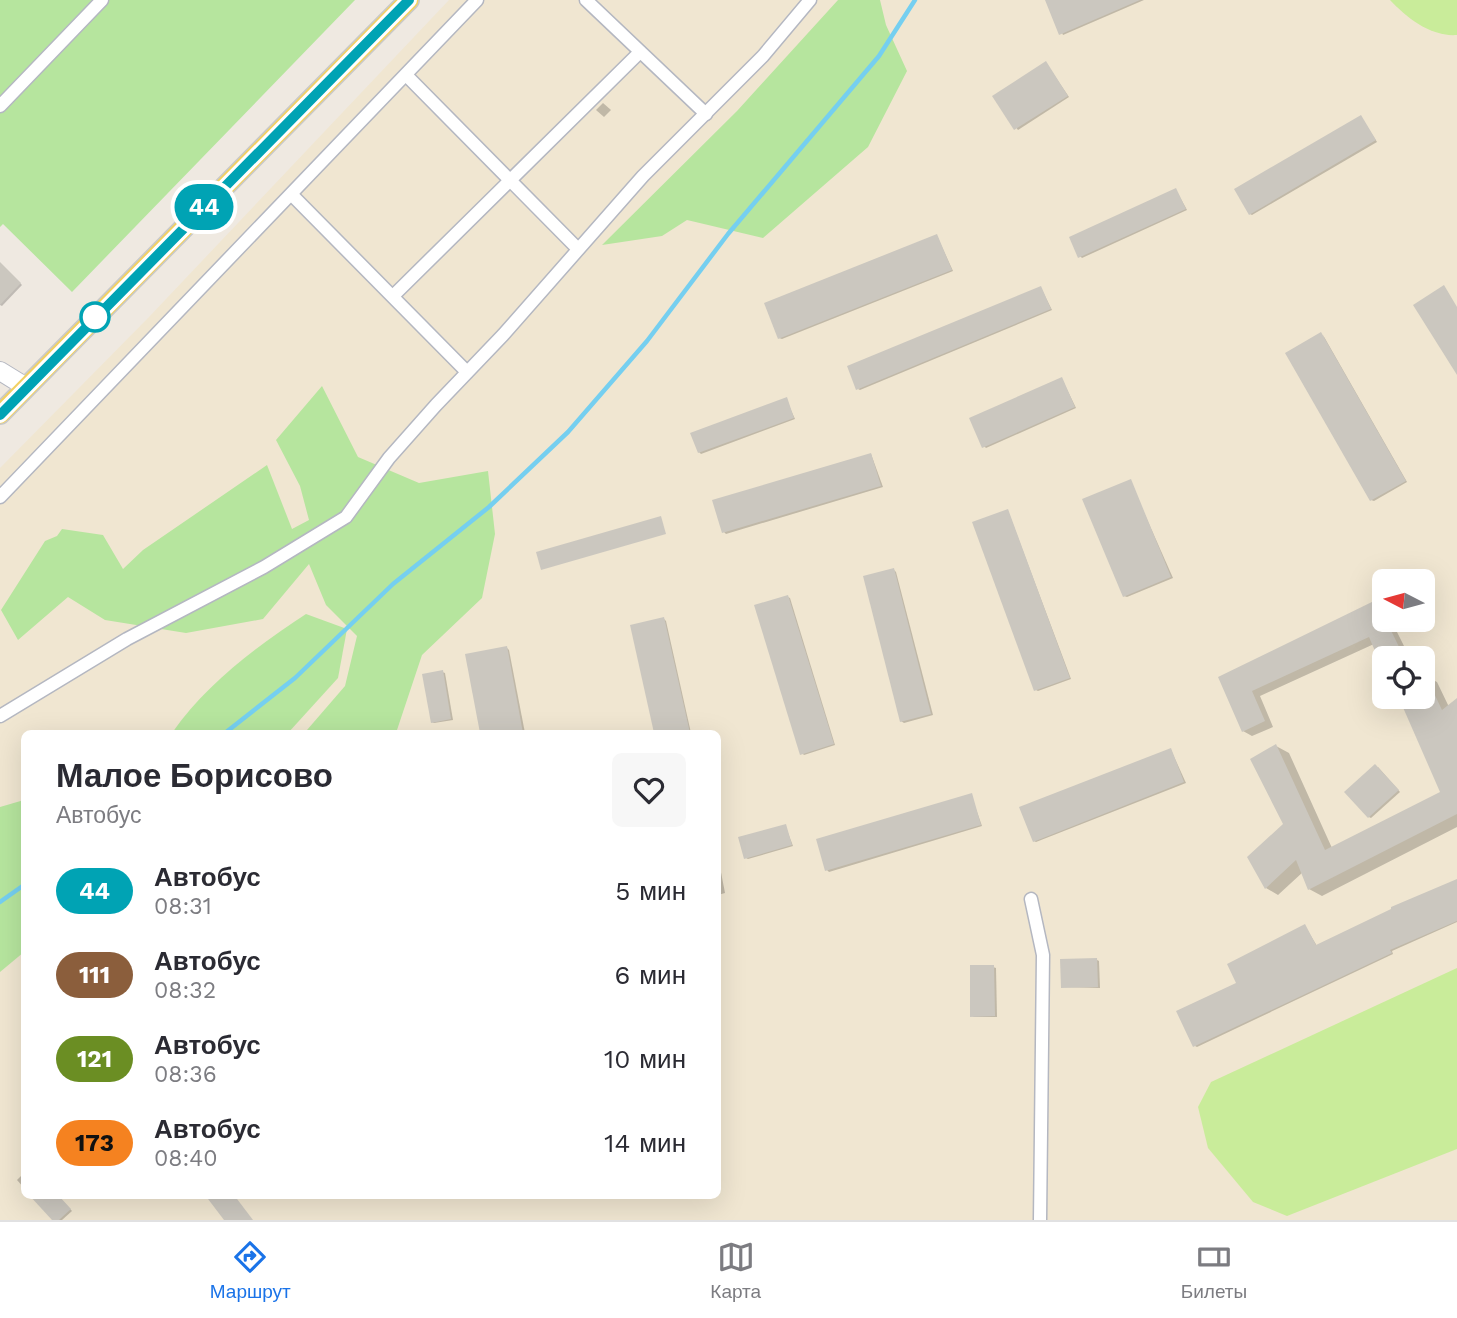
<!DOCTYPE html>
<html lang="ru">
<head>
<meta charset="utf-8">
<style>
	:root { --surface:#fff; --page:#f7f7f7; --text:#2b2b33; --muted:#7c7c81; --line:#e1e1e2; --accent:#1a73e8 }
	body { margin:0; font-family:"Work Sans",sans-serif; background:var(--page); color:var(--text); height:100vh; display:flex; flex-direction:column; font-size:26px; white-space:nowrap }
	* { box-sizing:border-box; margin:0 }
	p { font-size:23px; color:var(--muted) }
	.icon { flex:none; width:38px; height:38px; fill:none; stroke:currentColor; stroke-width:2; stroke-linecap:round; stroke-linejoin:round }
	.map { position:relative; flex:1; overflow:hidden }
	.details { position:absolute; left:21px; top:730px; width:700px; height:469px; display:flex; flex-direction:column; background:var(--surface); border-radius:10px; box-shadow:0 7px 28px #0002 }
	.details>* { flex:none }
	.badge { padding:0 14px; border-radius:23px; font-size:24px; line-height:46px }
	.needle { width:46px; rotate:276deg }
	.controls { position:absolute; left:1372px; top:569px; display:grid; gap:14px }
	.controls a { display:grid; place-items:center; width:63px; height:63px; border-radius:10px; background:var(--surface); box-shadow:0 7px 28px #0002; font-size:35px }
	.map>.badge { position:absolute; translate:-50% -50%; box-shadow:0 0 0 4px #fff }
	.round { display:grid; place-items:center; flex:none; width:74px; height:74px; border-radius:10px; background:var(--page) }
	.head { display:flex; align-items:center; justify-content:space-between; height:119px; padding:0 35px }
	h1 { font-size:33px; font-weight:800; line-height:52px }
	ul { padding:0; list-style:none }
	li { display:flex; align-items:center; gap:21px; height:84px; padding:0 35px }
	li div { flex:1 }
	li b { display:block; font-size:26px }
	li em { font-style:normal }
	li .badge { min-width:77px; font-weight:700; text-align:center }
	.tab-bar { display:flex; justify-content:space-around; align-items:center; height:98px; border-top:2px solid var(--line); background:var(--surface); font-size:19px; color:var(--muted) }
	.tab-bar a { display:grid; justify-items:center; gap:4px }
	.tab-bar .on { color:var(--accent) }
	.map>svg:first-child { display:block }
</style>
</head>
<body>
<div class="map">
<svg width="1457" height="1220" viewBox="0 0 1457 1220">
	<rect width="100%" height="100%" fill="#efe9e1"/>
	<path fill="#f0e6d1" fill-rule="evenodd" d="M449,0h1008v1220h-1457v-752l149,-151zM1384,581h39v39h-39zM1384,658h39v38h-39zM24,733h694v462h-694z"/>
	<g fill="#b6e59e">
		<path d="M0,0h355l-283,292 -69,-68 -3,3z"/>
		<path d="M838,0h42l6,25 21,46 -39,76 -105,91 -76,-18 -25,16 -60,9 135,-134z"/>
		<path d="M322,386l36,71 61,26 69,-12 7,63 -13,64 -60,57 -26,78h-87l-2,-3 38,-44 12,-50 -31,-31 -17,-41 -46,55 -77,14 -81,-13 -37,-23 -50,43 -17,-30 44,-69 12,-5 5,-7 41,6 20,34 20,-19 124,-85 25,64 17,-9 -9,-34 -24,-46z"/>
		<path d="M306,614l41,15 -9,49 -50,55h-116c34,-49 84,-86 134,-119z"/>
		<path d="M24,800v152l-24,20v-165z"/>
	</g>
	<g fill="#c9ec9a">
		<path d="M1390,0h67v35c-26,2 -50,-17 -67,-35z"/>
		<path d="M1457,968v181l-170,67 -34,-14 -45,-54 -10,-41 13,-25z"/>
	</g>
	<g fill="#0003">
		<path d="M1047,0h97l-81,35z"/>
		<path d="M1046,63l23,34 -51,33 -23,-33z"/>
		<path d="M603,103l8,7 -7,7 -8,-7z"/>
		<path d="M1361,117l16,25 -125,73 -2,-1z"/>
		<path d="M1176,190l11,20 -105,48 -2,-2z"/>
		<path d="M937,236l16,35 -171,68 -3,-1z"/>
		<path d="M5,268l17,17 -20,21 -2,-1v-34z"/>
		<path d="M1041,288l11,22 -192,80 -2,-1z"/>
		<path d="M1323,335l84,147 -33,19 -3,-1z"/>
		<path d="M1062,379l14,29 -90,40 -2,-2z"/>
		<path d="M786,399l9,20 -94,35 -2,-2z"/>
		<path d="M871,454l12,33 -157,47 -2,-2z"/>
		<path d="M1130,481l43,97 -46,19 -3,-1z"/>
		<path d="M1008,511l63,168 -33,12 -2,-1z"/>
		<path d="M894,570l2,2 37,143 -29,8 -3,-2z"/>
		<path d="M788,597l2,1 45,147 -31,10 -2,-2z"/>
		<path d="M1376,602l8,5v13h7l19,38h-26v7l-10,-21 -114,52 13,31 -21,9 -9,-5 -22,-53z"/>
		<path d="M664,619l2,2 25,112h-35l-24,-107z"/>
		<path d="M507,648l2,2 16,83h-43l-15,-77z"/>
		<path d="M442,672l3,1 8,47 -19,3 -2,-1z"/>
		<path d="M1423,675l14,7 12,25 8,-7v127l-135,69 -13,-7 -6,-17 -25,23 -12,-7 19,-64 -9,-78 13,7 43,95 110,-55 -19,-97z"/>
		<path d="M1171,750l15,33 -150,59 -2,-1z"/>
		<path d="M1378,767l22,25 -29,26 -2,-1z"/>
		<path d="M971,795l11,31 -153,46 -2,-2z"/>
		<path d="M785,825l8,21 -45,13 -2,-1z"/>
		<path d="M718,865l2,2 5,26 -7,2z"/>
		<path d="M1457,881v41l-65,29 1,3 -196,93 -2,-1 44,-62 66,-58 12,20z"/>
		<path d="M1097,960l2,1 1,27 -37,-1z"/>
		<path d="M993,967l3,1 1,49h-23l-2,-1z"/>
		<path d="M24,1173v15l-7,-8z"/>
		<path d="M57,1195l15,16 -10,9h-8z"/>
	</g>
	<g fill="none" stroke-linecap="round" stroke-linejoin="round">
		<g stroke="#75cff0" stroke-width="4.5">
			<path d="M225,733l70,-55 98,-94 96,-77 79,-75 79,-91 81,-107 151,-178 36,-56"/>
			<path d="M0,902l24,-17"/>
		</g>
	</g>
	<g fill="#cbc7bf">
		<path d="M1045,0h95l-81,35z"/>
		<path d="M1046,61l22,35 -54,34 -22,-34z"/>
		<path d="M1361,115l15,25 -127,75 -15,-26z"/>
		<path d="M1176,188l10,21 -108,49 -9,-21z"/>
		<path d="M937,234l15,36 -174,69 -14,-36z"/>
		<path d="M0,262l21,21 -21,22z"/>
		<path d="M1444,285l13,22v68l-44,-70z"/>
		<path d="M1041,286l10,23 -195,81 -9,-24z"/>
		<path d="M1321,332l85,149 -36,20 -85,-148z"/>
		<path d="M1062,377l13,30 -93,41 -13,-30z"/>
		<path d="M787,397l7,21 -96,35 -8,-20z"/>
		<path d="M871,453l10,33 -159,47 -10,-33z"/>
		<path d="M1131,479l40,98 -48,20 -41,-98z"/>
		<path d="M1008,509l62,169 -36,13 -62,-169z"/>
		<path d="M661,516l5,18 -125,36 -5,-18z"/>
		<path d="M894,568l37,146 -31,8 -37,-146z"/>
		<path d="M788,595l46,149 -34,11 -46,-150z"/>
		<path d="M1376,600l27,55 -7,3h-18l-9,-21 -117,54 13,30 -23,11 -24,-55z"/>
		<path d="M664,617l26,116h-36l-24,-108z"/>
		<path d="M507,646l16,87h-43l-15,-79z"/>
		<path d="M443,670l8,49 -20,4 -9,-49z"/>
		<path d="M1423,670l19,40 15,-12v116l-149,76 -12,-30 -31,29 -18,-32 36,-33 -33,-65 26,-15 49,106 115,-58 -42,-96h25z"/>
		<path d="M1171,748l13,34 -151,60 -14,-35z"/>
		<path d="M1375,764l24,26 -31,28 -24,-26z"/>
		<path d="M972,793l9,32 -156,46 -9,-32z"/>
		<path d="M786,824l6,21 -48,14 -6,-22z"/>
		<path d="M1457,879v42l-67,29 2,3 -199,94 -17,-36 60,-28 -9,-19 78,-40 11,21 75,-36v-2z"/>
		<path d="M1097,958l1,29 -37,1 -1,-29z"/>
		<path d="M970,965h24l1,51 -25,1z"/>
		<path d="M29,1195h29l13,14 -12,11h-7z"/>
		<path d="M205,1195h29l19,25h-29z"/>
	</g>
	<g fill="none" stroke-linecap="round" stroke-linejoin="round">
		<g stroke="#b4b7c1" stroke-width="15">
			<g id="street">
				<path d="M586,0l120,114"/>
				<path d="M406,75l172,174"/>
				<path d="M0,106l102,-106"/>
				<path d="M292,195l175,177"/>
				<path d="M393,296l247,-244"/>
				<path d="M0,497l477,-497"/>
				<path d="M0,716l127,-77 137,-72 82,-50 43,-59 47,-53 67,-70 140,-159 120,-120 47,-56"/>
				<path d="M1031,899l12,56 -3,265"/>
			</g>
		</g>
		<g stroke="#b4b7c1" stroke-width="20">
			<path id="secondary" d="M0,371l26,16"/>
		</g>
		<g stroke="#c9c9c9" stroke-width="22">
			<path id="primary" d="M0,414l409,-414"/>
		</g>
		<use href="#street" stroke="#fff" stroke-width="12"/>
		<use href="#secondary" stroke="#fff" stroke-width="18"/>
		<use href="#primary" stroke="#f2d163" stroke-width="19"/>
	</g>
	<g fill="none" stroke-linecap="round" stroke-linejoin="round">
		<g stroke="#fff" stroke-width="16">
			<path id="line" d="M0,415l409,-415"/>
		</g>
		<use href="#line" stroke="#00a3b4" stroke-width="10"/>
	</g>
	<circle fill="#fff" stroke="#00a3b4" stroke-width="3.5" cx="95" cy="317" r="14"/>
</svg>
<div class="controls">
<a><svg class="needle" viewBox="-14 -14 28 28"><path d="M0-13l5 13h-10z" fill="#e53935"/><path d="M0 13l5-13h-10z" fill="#7c7c81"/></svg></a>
<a><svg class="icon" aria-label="locate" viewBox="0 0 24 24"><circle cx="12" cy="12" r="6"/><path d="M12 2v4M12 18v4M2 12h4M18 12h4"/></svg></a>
</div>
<b class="badge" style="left:204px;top:207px;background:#00a3b4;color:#fff">44</b>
<section class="details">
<div class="head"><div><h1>Малое Борисово</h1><p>Автобус</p></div><a class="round"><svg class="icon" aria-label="heart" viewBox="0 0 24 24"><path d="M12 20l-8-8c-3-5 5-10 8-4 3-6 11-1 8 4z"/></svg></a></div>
<ul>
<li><span class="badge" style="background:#00a3b4;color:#fff">44</span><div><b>Автобус</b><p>08:31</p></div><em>5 мин</em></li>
<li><span class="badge" style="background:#8b5e3c;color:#fff">111</span><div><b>Автобус</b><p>08:32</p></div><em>6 мин</em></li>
<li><span class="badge" style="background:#6b8e23;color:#fff">121</span><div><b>Автобус</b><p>08:36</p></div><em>10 мин</em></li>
<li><span class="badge" style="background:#f58220;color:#111">173</span><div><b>Автобус</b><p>08:40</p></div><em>14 мин</em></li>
</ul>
</section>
</div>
<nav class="tab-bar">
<a class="on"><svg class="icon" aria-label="directions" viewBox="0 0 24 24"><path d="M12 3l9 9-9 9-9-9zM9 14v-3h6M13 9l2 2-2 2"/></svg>Маршрут</a>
<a><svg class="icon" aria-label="map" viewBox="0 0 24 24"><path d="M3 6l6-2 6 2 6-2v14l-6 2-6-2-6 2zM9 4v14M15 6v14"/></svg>Карта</a>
<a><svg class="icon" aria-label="tickets" viewBox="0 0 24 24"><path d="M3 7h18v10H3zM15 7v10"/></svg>Билеты</a>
</nav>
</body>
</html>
